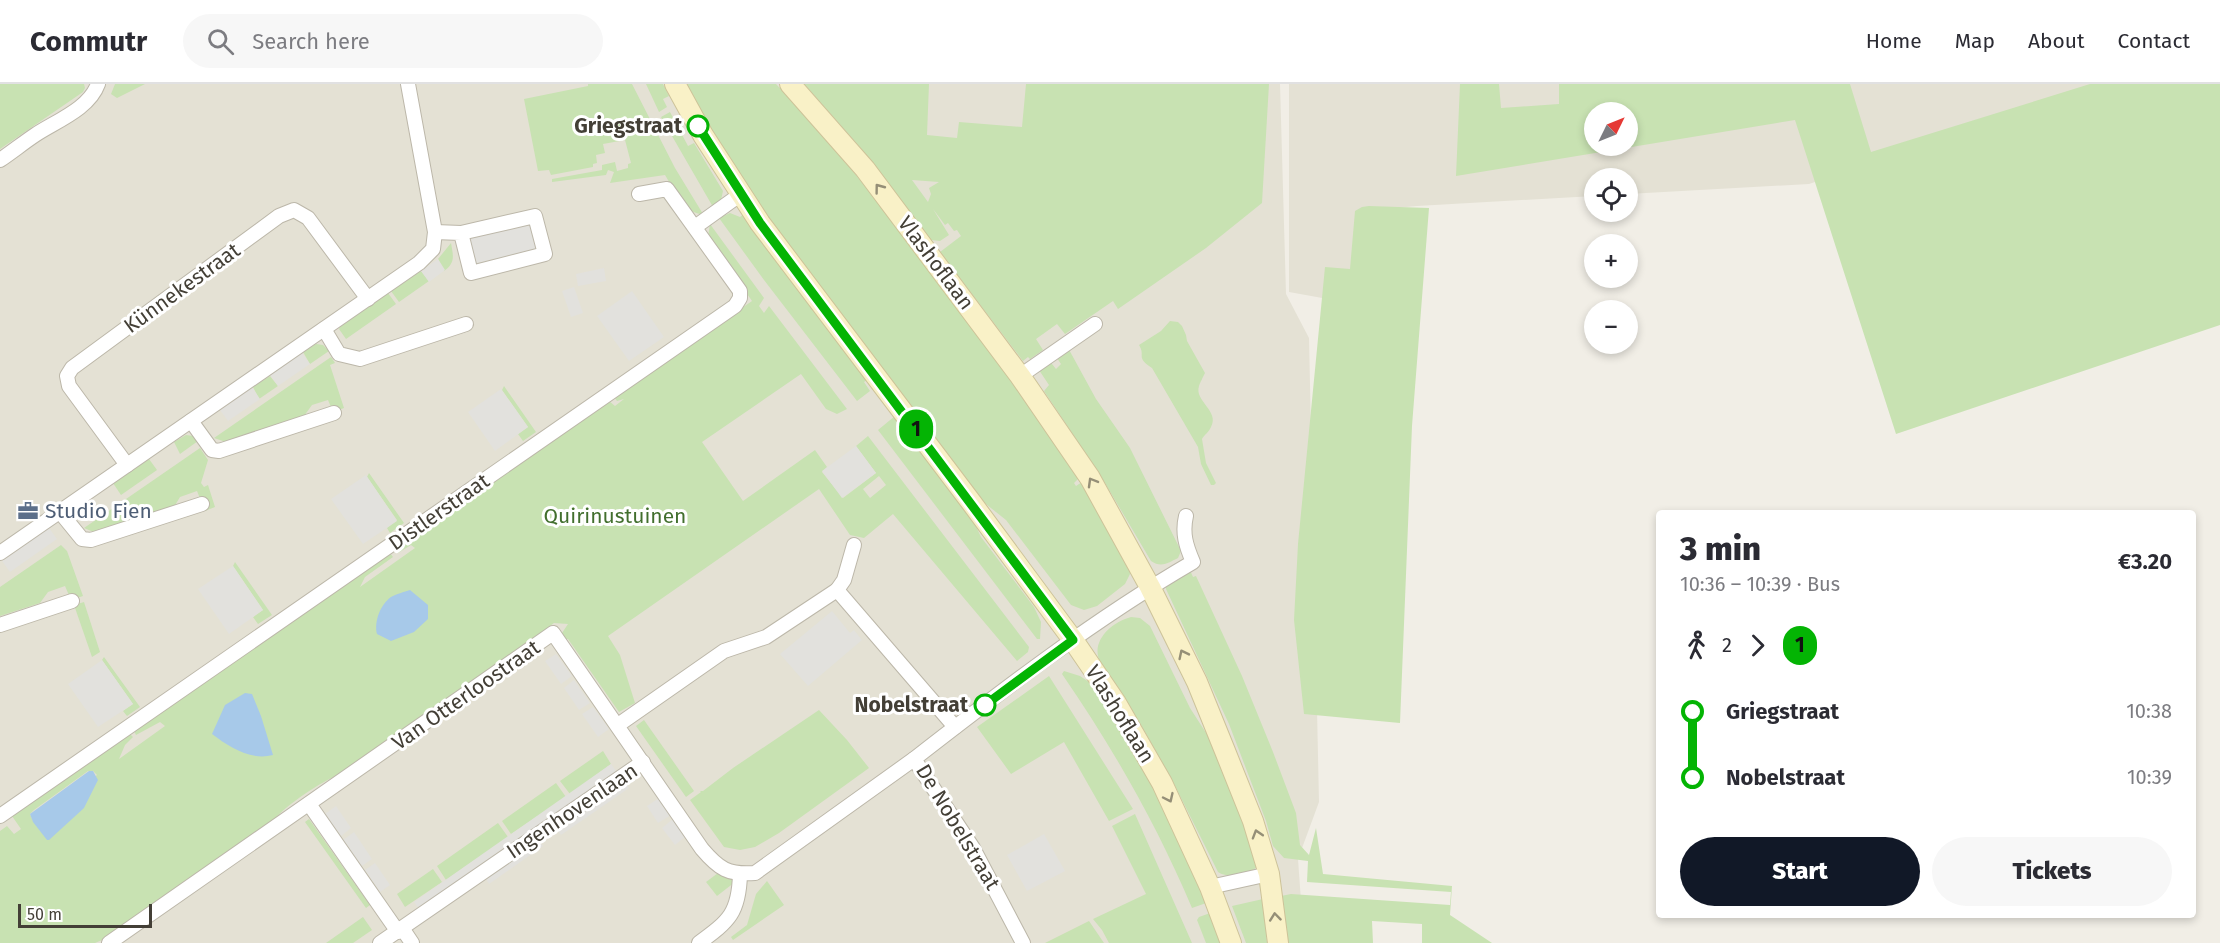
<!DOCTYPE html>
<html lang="en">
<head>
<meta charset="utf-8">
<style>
	:root { --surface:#fff; --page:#f7f7f7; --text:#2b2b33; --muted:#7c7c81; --line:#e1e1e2; --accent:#111827 }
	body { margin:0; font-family:"Fira Sans",sans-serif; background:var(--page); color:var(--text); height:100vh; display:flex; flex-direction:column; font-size:22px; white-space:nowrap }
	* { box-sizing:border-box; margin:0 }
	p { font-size:20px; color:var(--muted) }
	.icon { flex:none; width:33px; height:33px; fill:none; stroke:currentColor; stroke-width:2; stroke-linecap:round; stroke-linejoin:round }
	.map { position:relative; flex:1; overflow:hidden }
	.details { position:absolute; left:1656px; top:426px; width:540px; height:408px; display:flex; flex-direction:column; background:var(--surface); border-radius:6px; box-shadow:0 3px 9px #0003 }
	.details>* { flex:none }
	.badge { padding:0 12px; border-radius:20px; font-size:21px; line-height:39px }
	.needle { width:39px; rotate:47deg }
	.fabs { position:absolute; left:1584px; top:18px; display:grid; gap:12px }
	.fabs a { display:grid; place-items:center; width:54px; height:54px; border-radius:50%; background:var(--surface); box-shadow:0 3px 9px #0003; font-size:30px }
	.scale { position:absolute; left:18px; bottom:15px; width:134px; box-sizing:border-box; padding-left:6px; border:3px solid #433f36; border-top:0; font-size:16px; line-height:21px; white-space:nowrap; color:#433f36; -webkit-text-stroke:4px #fff; paint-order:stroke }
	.map>.badge { position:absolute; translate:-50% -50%; box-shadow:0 0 0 3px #fff }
	.legs { display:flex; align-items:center; gap:9px; height:66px; padding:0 24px; font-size:20px }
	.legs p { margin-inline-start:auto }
	.overview { display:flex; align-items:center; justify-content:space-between; height:102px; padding:0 24px }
	h1 { font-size:33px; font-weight:800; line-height:45px }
	.action { display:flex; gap:12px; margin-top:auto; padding:12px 24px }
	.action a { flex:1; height:69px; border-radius:36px; background:var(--accent); color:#fff; font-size:24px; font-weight:800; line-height:69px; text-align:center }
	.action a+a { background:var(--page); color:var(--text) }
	ul { padding:0 24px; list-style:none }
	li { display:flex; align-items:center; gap:21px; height:66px; font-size:22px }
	li i { display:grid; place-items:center; width:9px; height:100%; margin:0 8px; background:currentColor }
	li i::after { content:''; width:15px; height:15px; margin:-8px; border:4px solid; border-radius:50%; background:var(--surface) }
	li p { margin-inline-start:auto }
	li:first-child i { background:linear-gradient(#0000 50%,currentColor 0) }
	li:last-child i { background:linear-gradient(currentColor 50%,#0000 0) }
	header { display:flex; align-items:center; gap:36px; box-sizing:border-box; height:84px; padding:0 30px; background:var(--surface); border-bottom:2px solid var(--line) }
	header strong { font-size:28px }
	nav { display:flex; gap:33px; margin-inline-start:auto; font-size:21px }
	.search { width:420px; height:54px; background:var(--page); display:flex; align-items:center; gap:15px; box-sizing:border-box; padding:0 21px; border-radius:33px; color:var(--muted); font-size:22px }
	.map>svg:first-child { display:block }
</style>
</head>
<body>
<header>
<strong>Commutr</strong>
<div class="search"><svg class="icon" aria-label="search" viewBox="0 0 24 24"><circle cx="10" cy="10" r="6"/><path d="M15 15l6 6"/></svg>Search here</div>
<nav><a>Home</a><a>Map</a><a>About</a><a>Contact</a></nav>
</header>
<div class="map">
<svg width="2220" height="859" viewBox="0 0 2220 859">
	<rect width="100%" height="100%" fill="#f1eee6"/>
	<g fill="#e4e1d4" fill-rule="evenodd">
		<path d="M0,0h1280l6,210 23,44 10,464 -21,57 6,84h-1304z"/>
		<path d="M1289,0h820l-300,100 -181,10v-16h-34v18l-177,10 -54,5 -13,92 -61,-11zM1594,28h34v34h-34z"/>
	</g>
	<g fill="#c8e2b2" fill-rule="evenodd">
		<path d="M0,0h84l1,4 -2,4 -83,57z"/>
		<path d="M115,0h30l-28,14 -6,-4z"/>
		<path d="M588,0h44l43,84 28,46c-18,1 -30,-26 -38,-39l-55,8 4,-11 -6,-2 -2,5 -54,7v-3l50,-9v-5l13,-3 2,9 11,-3v-4l3,-1 -6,-23 -22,4 2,9 -9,2 1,8 -4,1v3l-42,8 -2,-5 -11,1 -14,-72 64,-13z"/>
		<path d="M646,0h17l6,12 -6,3 4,8 -8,5z"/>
		<path d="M685,0h91c57,58 105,122 154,187 52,68 103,135 149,207l-5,5 2,3 6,-4 47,81 1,11 -5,10 -28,22 -13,4 -13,-5 -65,-85 -34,-27 -210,-278 -49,-78z"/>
		<path d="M804,0h125l-2,51 30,3 2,-16 63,5 4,-43h243l-7,119 -56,45 -88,61 -5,-8 -48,33 -8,-10 -21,15 7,11 -13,9 -2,-2 -5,4 -83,-109 21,-16 -4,-6 -3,1 -6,-8 -3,2 -12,-16 16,26 -9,6 -9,-1 -72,-94zM912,96l27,2 -10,6 2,6 -3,8z"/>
		<path d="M1460,0h39l2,24 58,-4v-20h291l21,68 219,-68h130v241l-324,109 -101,-314 -339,56zM1628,28v34h-34v-34z"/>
		<path d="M670,28l18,34 6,-3 29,48 -2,9 -8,7 -52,-90z"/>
		<path d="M1369,122l60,2 -17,218 -12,297 -96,-9 -10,-94 4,-76 27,-277 25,2 5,-58 7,-4z"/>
		<path d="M746,128l124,166 -6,4 6,9 -13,10 -93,-121 -45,-62 11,-5 10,4z"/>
		<path d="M710,140l54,74 -5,8 5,7 5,-7 78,103 -10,5 -11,-5 -25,-35 -99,68 41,59 72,-51 12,17 -5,5 21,26 33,-25 -20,-27 12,-10 161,211 -1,5 -11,9 -124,-147 -29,24 -14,-3 -31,-46 -211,147 12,19 15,48 -16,9 -51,-73h-2l-4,-6 6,-9 -14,-1 -42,31 -173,121c-16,5 -54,31 -64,44l-173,121 -7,3h-95v-112l7,-5 7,8 7,-5 -9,-13 118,-82 3,3 -8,8 -6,14 46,-33 -5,-4 -24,13 -2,-4 256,-178 3,4 -28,20 -5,10 55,-39 -4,-3 -13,8 -3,-4 214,-148 6,5 9,-7 -7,2 -3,-4 138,-96 -44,-64zM879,392l7,9 -16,13 -7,-9zM88,687h5l4,4 -64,46 -3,-7 4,-4z"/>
		<path d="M451,159c2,12 5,20 -7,28l-6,-12z"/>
		<path d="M421,187l8,10 -30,21 -8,-11z"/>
		<path d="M388,209l8,11 -50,35 -7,-10 1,-2z"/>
		<path d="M1170,237l8,1 4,4 4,9 1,6 18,32c-2,4 -5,10 -6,13 -5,15 21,25 12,41 -2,5 -7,8 -9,12l4,24 10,20 -2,2h-3l-10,-21 -3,-17 -46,-79c-17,-11 -6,-12 -13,-23l22,-14z"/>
		<path d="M316,260l7,1 6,6 -19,13 -7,-12z"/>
		<path d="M1067,262l29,53 34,49 51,103 -3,7c-10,5 -17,10 -27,3l-49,-83 -58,-87 5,-6 -12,-18 11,-8 8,10 5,-5 -6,-9z"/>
		<path d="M331,273l4,6 -5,2 14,43 -11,4 -5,-12 -16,5 -8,11 -78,26 -12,-4z"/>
		<path d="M270,292l8,10 -19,13 -6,-12z"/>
		<path d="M504,302l32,46 -13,9 -5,-7 10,-7 -26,-37z"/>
		<path d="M895,332l65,77 21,44 53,70 7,15 -1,17h-3l-159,-209z"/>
		<path d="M186,351l7,1 5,5 -18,13 -6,-12z"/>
		<path d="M200,364l8,12 -7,23 3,4 4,-2 7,22 -10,4 -8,-20 -17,6 -6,10 -78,26 -12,-5z"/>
		<path d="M149,375l8,11 -36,25 -8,-12z"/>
		<path d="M369,389l35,50 -14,10 -3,-5 10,-8 -30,-43z"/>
		<path d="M61,461l6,6 16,45 -12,4 -6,-14 -17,6 -8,11 -40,13v-29z"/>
		<path d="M235,478l37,53 -14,9 -5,-7 10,-7 -30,-44z"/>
		<path d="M1189,484l4,9 3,-1 46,100 31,76 23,61 4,32 9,10 7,-27 7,46 129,12 -2,29 42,28h-70v-19l-50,-3 1,22h-87l-5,-47 10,-2 159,11 1,-13 -144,-10 1,-21 -24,-3 -11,-12 -7,-25 -37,-97 -63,-135v-3z"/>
		<path d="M84,518l16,50 -8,5 -18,-52z"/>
		<path d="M1131,533l9,1 10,8 40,82 29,45 39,112c-7,11 -30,14 -40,7l-48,-96 -29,-51 -41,-63c-10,-21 12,-40 31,-45z"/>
		<path d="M104,573l36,50 -13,9 -4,-5 10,-7 -31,-44z"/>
		<path d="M1064,587l16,5 9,6 24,35 36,60 60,125 -17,6c-35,-83 -79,-160 -130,-234z"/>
		<path d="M1049,592l84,133 -24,12 -45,-79 -53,32 -34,-47z"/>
		<path d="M819,626l28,30 22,28 -90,65 -24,14 -15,3 -16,-3 -34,-47 11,-8 -1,-1h3l30,-23z"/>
		<path d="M644,636l50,71 -8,6 -50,-71z"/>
		<path d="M603,667l8,13 -41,30 -10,-13z"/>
		<path d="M556,699l10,14 -55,37 -9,-13z"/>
		<path d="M1135,730l57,129h-83l-7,-13 -9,-11 53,-25 -34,-68z"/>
		<path d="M309,735l61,86 -4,3 -61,-86z"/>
		<path d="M498,739l10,14 -62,43 -9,-14z"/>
		<path d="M433,785l9,13 -37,25 -8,-13z"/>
		<path d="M718,789l10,2 7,7 -18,14 -11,-14z"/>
		<path d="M767,797l17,24 -51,35 -2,-3 16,-12 9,-31z"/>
		<path d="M1263,815l4,44h-21l-14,-37z"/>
		<path d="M1213,828l12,31h-19l-9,-23 2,-3z"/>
		<path d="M363,833l9,13 -19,13h-27z"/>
		<path d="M1089,837l15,22h-59z"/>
	</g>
	<g fill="#e2e1dd">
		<path d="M531,139l7,25 -65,16 -6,-26z"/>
		<path d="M438,175l7,11 -16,12 -8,-11z"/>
		<path d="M604,184l2,13 -28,5 -2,-12z"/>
		<path d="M574,203l9,26 -12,4 -9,-26z"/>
		<path d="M632,207l32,46 -35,24 -32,-45z"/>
		<path d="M302,269l8,11 -32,22 -8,-11z"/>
		<path d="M252,303l8,12 -32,22 -8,-11z"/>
		<path d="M501,305l27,38 -33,24 -27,-39z"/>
		<path d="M856,362l20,27 -34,25 -20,-27z"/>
		<path d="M366,391l31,46 -34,23 -32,-45z"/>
		<path d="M49,444l8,11 -47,33 -8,-11z"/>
		<path d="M233,482l30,44 -34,24 -31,-45z"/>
		<path d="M832,527l18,22 4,-3 8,10 -54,46 -28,-32z"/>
		<path d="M556,570l16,22 -11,8 -16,-23z"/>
		<path d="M102,576l31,44 -35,23 -30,-43z"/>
		<path d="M574,596l16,23 -11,7 -15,-22z"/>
		<path d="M593,623l16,22 -11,8 -16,-23z"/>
		<path d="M611,680l10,14 -198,136 -9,-12z"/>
		<path d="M625,698l4,6 -68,47 -4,-5z"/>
		<path d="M659,714l12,17 -13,8 -11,-17z"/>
		<path d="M336,722l15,22 -10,8 -16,-22z"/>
		<path d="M673,735l13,17 -11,9 -13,-17z"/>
		<path d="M354,748l18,27 -10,7 -19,-26z"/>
		<path d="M1044,750l21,37 -38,20 -20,-36z"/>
		<path d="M539,757l4,5 -54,38 -3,-5z"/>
		<path d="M375,779l15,22 -10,7 -15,-22z"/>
	</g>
	<g fill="#a7c9e9">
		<path d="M410,506l18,15v14l-14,13 -23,9 -14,-7c-3,-12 3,-29 14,-37 5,-3 13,-5 19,-7z"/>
		<path d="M245,609l7,1 9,22 12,39c-22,6 -44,-8 -61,-21l13,-29z"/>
		<path d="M89,687h4l5,9 -14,28 -35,32h-2l-14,-18 -3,-8z"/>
	</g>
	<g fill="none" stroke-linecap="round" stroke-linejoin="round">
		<g stroke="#bcb7a9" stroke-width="16">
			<g id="street">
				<path d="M0,76c12,-8 23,-17 35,-25 21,-14 54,-26 63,-51"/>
				<path d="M695,143l46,-33"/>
				<path d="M435,148l26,1 74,-17 10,38 -74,19 -10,-40"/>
				<path d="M324,245l15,25 21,5 106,-35"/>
				<path d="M1020,292l75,-52"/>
				<path d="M191,337l21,29 7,1 115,-38"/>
				<path d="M127,381l-58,-79 -2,-10 5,-8 207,-152 15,-6 14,8 60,81"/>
				<path d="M60,428l22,27 9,1 111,-36"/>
				<path d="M0,469l419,-290 14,-14 2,-17 -27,-148"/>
				<path d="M837,506l7,-10 10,-35"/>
				<path d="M0,541l72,-24"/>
				<path d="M618,641l106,-74 42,-14 71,-47 118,137"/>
				<path d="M309,720l89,128"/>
				<path d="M0,732l735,-510 5,-8v-7l-73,-102 -28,5"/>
				<path d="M1210,803l59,-13"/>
				<path d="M402,844l10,15"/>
				<path d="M109,859l444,-310 149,216c17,20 26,26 53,24l159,-114"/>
				<path d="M380,859l263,-181"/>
				<path d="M699,859c30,-22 40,-30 41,-69"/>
				<path d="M1023,859l-50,-95 -59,-89c90,-70 181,-140 279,-197 -7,-16 -11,-29 -7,-46"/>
			</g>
		</g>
		<g stroke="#cdc399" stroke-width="22">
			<g id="secondary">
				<path d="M675,0l28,51 57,88 211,279 102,138 43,63 46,80 48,104 21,56"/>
				<path d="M790,0l75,85 155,207 70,102 60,109 47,95 28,69 28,70 16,53 9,69"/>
			</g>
		</g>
		<use href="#street" stroke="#fff" stroke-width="14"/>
		<use href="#secondary" stroke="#f9f1c7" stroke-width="20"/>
	</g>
	<defs><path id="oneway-chevron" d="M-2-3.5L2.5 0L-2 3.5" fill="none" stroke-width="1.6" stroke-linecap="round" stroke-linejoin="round" transform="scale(1.5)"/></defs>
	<g stroke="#958f77">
		<use href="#oneway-chevron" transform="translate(879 104) rotate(-127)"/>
		<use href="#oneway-chevron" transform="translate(1092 398) rotate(-120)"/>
		<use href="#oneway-chevron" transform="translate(1183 570) rotate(-116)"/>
		<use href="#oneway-chevron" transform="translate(1169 714) rotate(65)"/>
		<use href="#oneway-chevron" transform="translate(1257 750) rotate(-107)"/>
		<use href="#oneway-chevron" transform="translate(1275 833) rotate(-96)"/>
	</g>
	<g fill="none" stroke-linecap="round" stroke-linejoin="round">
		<g stroke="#fff" stroke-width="14">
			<path id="line-1" d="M698,42l62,97 313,417 -88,65"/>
		</g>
		<use href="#line-1" stroke="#04b404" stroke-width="9"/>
	</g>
	<defs>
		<g id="office-bare" transform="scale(1.62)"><path d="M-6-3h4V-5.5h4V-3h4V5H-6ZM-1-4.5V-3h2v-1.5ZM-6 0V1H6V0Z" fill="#5c6f8a" stroke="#fff" stroke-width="2.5" paint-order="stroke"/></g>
	</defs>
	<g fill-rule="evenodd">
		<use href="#office-bare" x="28" y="427"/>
	</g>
	<g fill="#fff" stroke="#04b404" stroke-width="3">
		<circle cx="698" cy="42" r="10"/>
		<circle cx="985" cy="621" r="10"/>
	</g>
	<g text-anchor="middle" stroke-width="6" stroke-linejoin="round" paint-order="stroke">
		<g font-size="21" font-weight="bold" fill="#433f36" stroke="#fff" text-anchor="end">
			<text x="682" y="49">Griegstraat</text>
			<text x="968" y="628">Nobelstraat</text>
		</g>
		<g font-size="21" fill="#433f36" stroke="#fff">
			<text transform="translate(936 179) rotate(53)" y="7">Vlashoflaan</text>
			<text transform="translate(182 204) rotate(-36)" y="7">Künnekestraat</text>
			<text transform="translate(439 428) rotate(-35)" y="7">Distlerstraat</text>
			<text transform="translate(466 611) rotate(-35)" y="7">Van Otterloostraat</text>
			<text transform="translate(1120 630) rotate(58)" y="7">Vlashoflaan</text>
			<text transform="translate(572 727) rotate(-34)" y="7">Ingenhovenlaan</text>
			<text transform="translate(958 743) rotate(59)" y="7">De Nobelstraat</text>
		</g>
		<g font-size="21" fill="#4e5e75" stroke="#fff" text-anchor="start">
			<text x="45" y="434">Studio Fien</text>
		</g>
		<g font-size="21" fill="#426f2e" stroke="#fff">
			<text x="615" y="439">Quirinustuinen</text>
		</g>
	</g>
</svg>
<div class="fabs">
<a><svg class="needle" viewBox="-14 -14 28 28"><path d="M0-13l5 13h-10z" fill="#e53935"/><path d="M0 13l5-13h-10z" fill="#7c7c81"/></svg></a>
<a><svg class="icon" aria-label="locate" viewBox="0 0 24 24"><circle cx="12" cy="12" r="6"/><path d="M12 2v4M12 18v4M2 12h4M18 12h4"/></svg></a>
<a>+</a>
<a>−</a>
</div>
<div class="scale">50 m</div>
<b class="badge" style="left:916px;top:345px;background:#04b404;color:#111">1</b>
<section class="details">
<div class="overview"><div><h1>3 min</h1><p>10:36 – 10:39 · Bus</p></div><b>€3.20</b></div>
<div class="legs"><svg class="icon" aria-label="walk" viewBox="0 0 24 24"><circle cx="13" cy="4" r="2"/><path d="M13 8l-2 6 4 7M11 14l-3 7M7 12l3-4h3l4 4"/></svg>2<svg class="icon" aria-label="forward" viewBox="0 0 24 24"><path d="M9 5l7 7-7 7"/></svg><b class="badge" style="background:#04b404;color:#111">1</b></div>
<ul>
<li><i style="color:#04b404"></i><b>Griegstraat</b><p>10:38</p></li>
<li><i style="color:#04b404"></i><b>Nobelstraat</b><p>10:39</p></li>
</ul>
<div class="action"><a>Start</a><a>Tickets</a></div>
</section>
</div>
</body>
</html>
